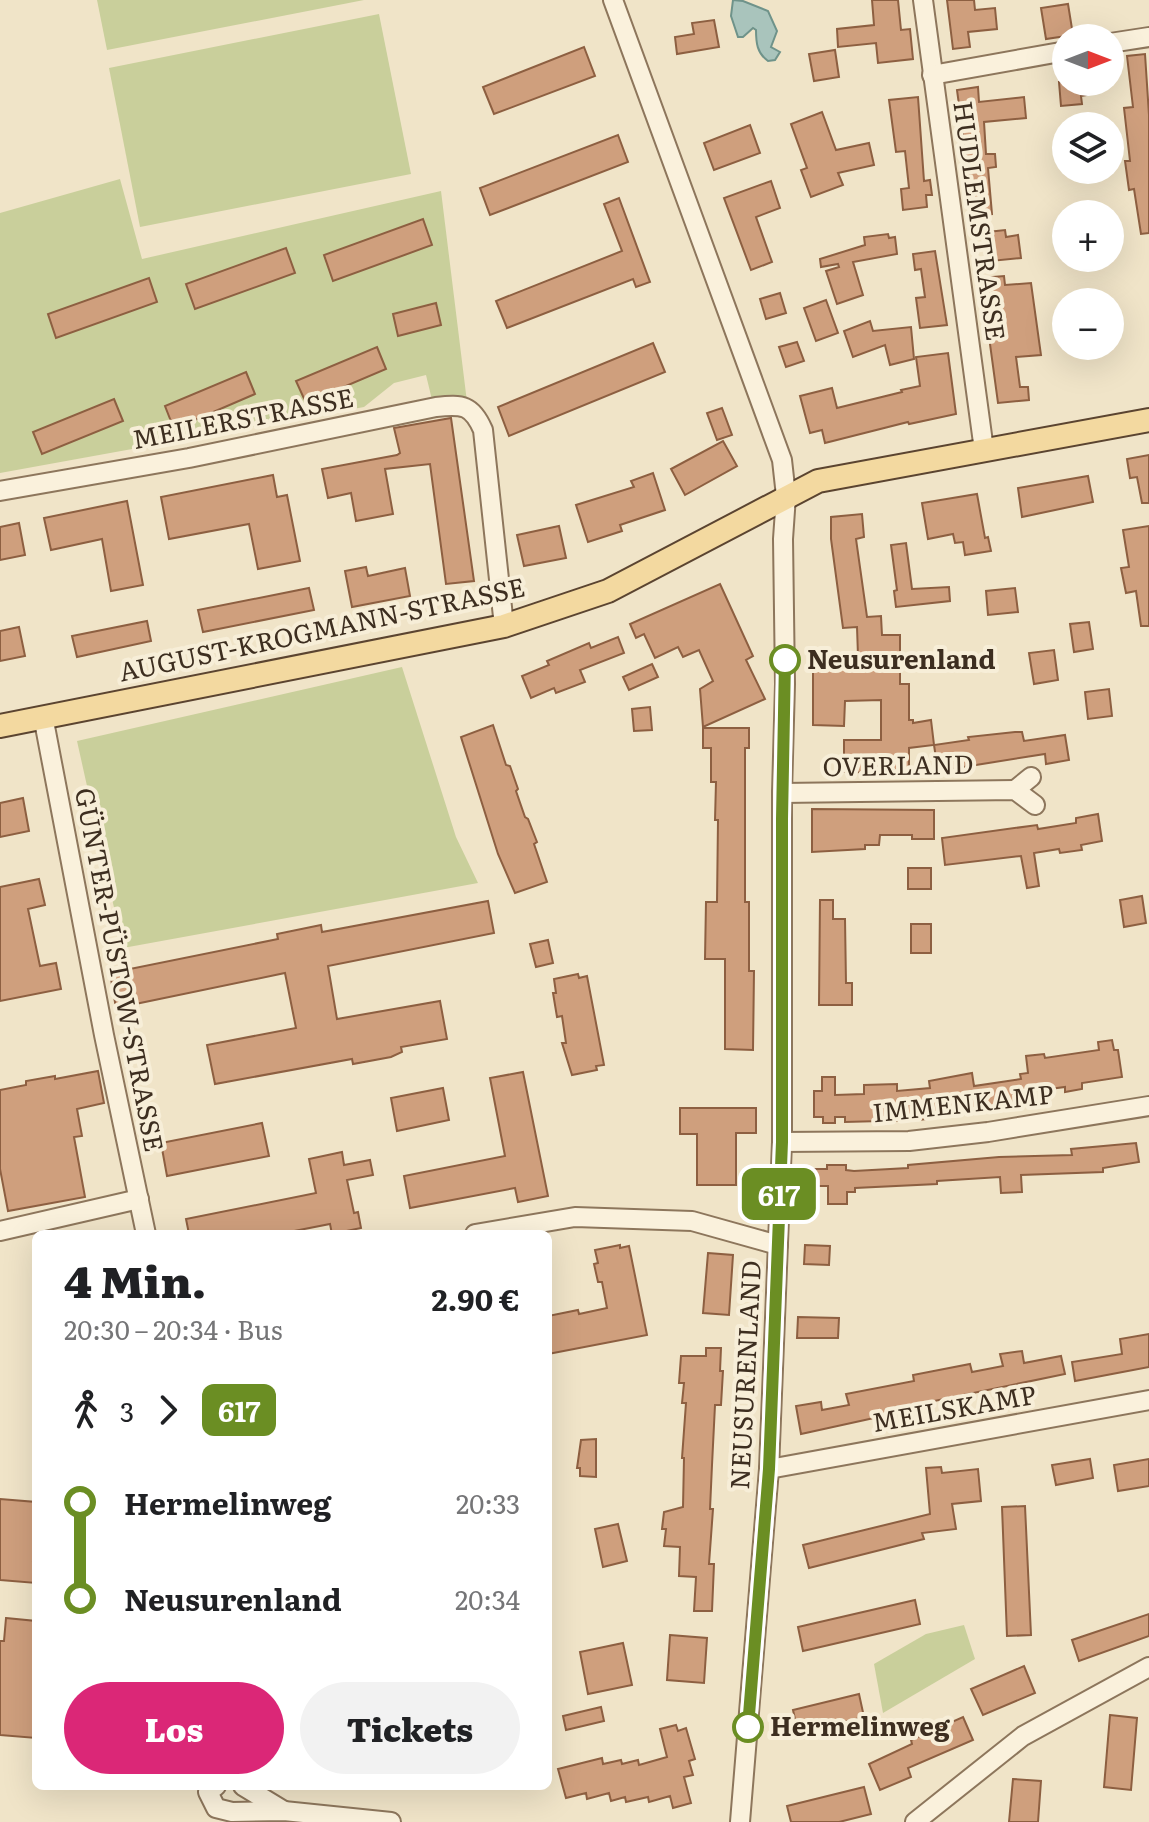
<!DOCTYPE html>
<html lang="de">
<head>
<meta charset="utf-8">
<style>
	:root { --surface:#fff; --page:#f2f2f2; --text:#202124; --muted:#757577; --accent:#db2777 }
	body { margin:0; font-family:Literata,serif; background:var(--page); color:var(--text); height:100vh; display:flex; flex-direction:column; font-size:30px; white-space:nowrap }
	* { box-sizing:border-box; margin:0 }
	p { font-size:26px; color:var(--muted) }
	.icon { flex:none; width:44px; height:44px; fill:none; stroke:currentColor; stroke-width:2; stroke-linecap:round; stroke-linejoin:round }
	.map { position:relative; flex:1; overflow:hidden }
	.side { position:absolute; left:32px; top:1230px; width:520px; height:560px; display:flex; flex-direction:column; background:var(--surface); border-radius:12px; box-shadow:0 8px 32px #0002 }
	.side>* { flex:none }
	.badge { padding:0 16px; border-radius:12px; font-size:28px; line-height:52px }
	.needle { width:52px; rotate:90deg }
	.buttons { position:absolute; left:1052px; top:24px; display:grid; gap:16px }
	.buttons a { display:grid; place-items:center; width:72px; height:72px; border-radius:50%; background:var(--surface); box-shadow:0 8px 32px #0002; font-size:40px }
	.map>.badge { position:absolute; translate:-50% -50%; box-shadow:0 0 0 4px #fff }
	.legs { display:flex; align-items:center; gap:12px; height:88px; padding:0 32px; font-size:26px }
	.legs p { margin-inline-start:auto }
	.summary { display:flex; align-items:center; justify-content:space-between; height:136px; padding:0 32px }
	h1 { font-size:44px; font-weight:800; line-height:60px }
	.action { display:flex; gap:16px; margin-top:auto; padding:16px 32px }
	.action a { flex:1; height:92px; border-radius:48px; background:var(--accent); color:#fff; font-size:32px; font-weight:800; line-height:92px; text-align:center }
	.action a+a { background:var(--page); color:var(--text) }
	ul { padding:0 32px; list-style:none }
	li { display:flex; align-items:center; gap:28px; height:96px; font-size:30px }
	li i { display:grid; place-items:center; width:12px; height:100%; margin:0 10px; background:currentColor }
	li i::after { content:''; width:20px; height:20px; margin:-10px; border:6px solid; border-radius:50%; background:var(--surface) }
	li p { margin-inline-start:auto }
	li:first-child i { background:linear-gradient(#0000 50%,currentColor 0) }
	li:last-child i { background:linear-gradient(currentColor 50%,#0000 0) }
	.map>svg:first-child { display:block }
</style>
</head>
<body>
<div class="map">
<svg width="1149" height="1822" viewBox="0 0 1149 1822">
	<rect width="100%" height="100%" fill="#f0e4c8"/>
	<g fill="#c9cf9b">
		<path d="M97,0h267l-257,50z"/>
		<path d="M379,14l32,160 -271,53 -31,-159z"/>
		<path d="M120,179l22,80 299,-68 26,211 -34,2 -7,-29 -32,8 -30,24 -364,66v-260z"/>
		<path d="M402,667l54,170 22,46 -355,65 -46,-207z"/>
		<path d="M964,1625l11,34 -92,54 -9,-49 52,-30z"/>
	</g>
	<path fill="#a9c4bc" stroke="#6f938a" stroke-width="2" d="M733,0l10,1 25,10 9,20 -6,16 9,5 -5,8 -7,1c-11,-8 -12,-18 -12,-31l-3,-2 -10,9h-5l-7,-21z"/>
	<g fill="#cf9f7d" stroke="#8d5f41" stroke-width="2">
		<path d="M872,0h26l3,30 9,-1 3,30 -35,4 -2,-20 -38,4 -1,-18 37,-4z"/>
		<path d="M947,0h27l1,10 20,-2 2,21 -29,3 2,15 -17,2z"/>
		<path d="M1068,4l5,31 -27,4 -5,-31z"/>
		<path d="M714,20l5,27 -42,7 -2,-17 19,-3 -2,-11z"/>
		<path d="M584,47l11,29 -101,38 -11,-27z"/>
		<path d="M835,50l4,27 -25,4 -5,-27z"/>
		<path d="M1145,54l4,61v118l-8,1 -7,-45 -5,1 -4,-29h5l-6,-53 9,-1 -6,-51z"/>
		<path d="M1059,82h27l1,13 -6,1 1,8 -21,2z"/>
		<path d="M978,87l1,15 45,-5 2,21 -42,4 2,32h9l1,13 -8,1 4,46 -18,2 -17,-126z"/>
		<path d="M918,97l6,84 6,-1 2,15h-6l1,12 -24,3 -2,-21 8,-1 -4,-37 -9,1 -7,-52z"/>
		<path d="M822,112l14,38 33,-7 5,22 -36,8 5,12 -32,12 -10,-27 6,-2 -16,-44z"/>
		<path d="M750,125l10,28 -46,17 -10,-27z"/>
		<path d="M618,135l10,27 -138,53 -10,-27z"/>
		<path d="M771,181l9,27 -24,9 16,45 -21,8 -27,-72z"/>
		<path d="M619,198l31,84 -14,5 -3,-8 -126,49 -11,-27 126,-50 -18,-47z"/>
		<path d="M423,219l9,26 -99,36 -9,-26z"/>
		<path d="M1005,230l1,7 12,-2 3,23 -30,3 -3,-29z"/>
		<path d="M888,234l1,4 6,-1 2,17 -44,8 10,33 -26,9 -11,-33 13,-4 -1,-3 -17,3 -1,-8 45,-14 -1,-8z"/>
		<path d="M286,248l9,25 -100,36 -9,-25z"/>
		<path d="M935,251l12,74 -27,3 -4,-30 9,-1 -4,-28 -6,1 -2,-16z"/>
		<path d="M1004,276l1,9 26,-2 10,72 -25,2 4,30h8l1,13 -31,3 -17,-125z"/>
		<path d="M149,278l8,24 -101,36 -8,-24z"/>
		<path d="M780,293l6,20 -20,6 -6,-20z"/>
		<path d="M826,300l12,33 -22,8 -12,-33z"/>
		<path d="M436,303l5,22 -43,11 -5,-22z"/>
		<path d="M870,321l3,10 38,-4 3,32 -24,6 -5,-20 -32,12 -9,-26z"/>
		<path d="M797,342l7,19 -18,6 -7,-20z"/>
		<path d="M653,343l12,29 -156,64 -11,-29z"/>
		<path d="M377,347l9,22 -80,34 -10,-22z"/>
		<path d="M948,353l8,61 -47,10 -1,-2 -83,21 -3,-13 -12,3 -10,-37 32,-8 5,20 65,-16 -1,-2 19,-4 -4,-29z"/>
		<path d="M246,372l9,22 -81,35 -9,-23z"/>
		<path d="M114,399l9,22 -81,33 -9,-22z"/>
		<path d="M722,408l10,27 -15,5 -10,-27z"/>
		<path d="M451,418l23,163 -28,3 -16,-120 -45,5 8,45 -37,7 -5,-28 -23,5 -6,-29 75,-14 3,-2 -6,-25z"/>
		<path d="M723,441l14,25 -52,29 -14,-26z"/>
		<path d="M1149,455v48h-7l-5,-26 -7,1 -3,-19z"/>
		<path d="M653,473l12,37 -45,15 2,6 -34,11 -12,-37 58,-18 -3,-6z"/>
		<path d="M273,475l4,22 10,-2 13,66 -42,8 -9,-45 -80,15 -8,-42z"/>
		<path d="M1088,476l5,26 -71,15 -4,-29z"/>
		<path d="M977,494l8,44 3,-1 3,14 -26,4 -2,-13 -8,1 -2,-9 -25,5 -6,-36z"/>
		<path d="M127,501l16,84 -32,6 -9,-52 -51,11 -7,-32z"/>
		<path d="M862,514l2,23 -8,2 11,78 14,-1 1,19h18v49h9v36h4v3l18,-3 3,25 -25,3v25l-65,-1v-32h37v-40l-36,1 -1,25 -31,-1v-67l45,-2 -1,-29 -14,1 -12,-89v-22z"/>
		<path d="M19,523l6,32 -25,5v-33z"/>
		<path d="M559,526l7,32 -42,8 -7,-31z"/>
		<path d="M1149,526v100h-8l-5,-35 -10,2 -5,-25 8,-1 -6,-37z"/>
		<path d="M906,543l6,46 37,-2 1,14 -54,6 -2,-16 3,-1 -6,-45z"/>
		<path d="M366,567l2,9 37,-8 5,28 -58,11 -7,-36z"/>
		<path d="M720,584l33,72 -7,4 19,39 -62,28 -3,-38 13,-8 -14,-31 -16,7 -5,-10 -23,11 -11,-24 -8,4 -6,-14z"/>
		<path d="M309,588l5,22 -111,22 -5,-22z"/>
		<path d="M1015,588l3,24 -30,3 -2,-24z"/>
		<path d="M147,621l4,20 -74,16 -5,-21z"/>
		<path d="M1089,622l4,27 -19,3 -4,-28z"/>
		<path d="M19,627l6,29 -25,5v-30z"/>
		<path d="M618,637l6,16 -44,17 5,12 -29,11 -2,-5 -23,10 -9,-22 27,-11 -2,-4 42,-18 2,5z"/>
		<path d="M1054,650l4,30 -24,4 -5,-31z"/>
		<path d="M652,664l6,13 -29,13 -6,-13z"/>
		<path d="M1109,689l3,27 -24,3 -3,-27z"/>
		<path d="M650,707l2,23 -18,1 -2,-22z"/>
		<path d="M493,725l13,40 4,1 8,23 -2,2 9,26 3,2 9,23 -3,2 13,38 -32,11 -17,-39 -37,-117z"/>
		<path d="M703,728h46v20h-4v154h4v69h5l-1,79 -28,-1v-90h-20l1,-57h11l1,-82h-3l1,-38h-5v-34h-8z"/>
		<path d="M1015,732h7l2,9 41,-6 4,25 -23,4 -1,-10 -107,17 -4,-26 35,-5 -1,-3z"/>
		<path d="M23,798l6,33 -29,6v-34z"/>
		<path d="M812,809l122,1v29h-22v-4h-32l-1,10h-14v4l-53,3z"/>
		<path d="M1098,814l4,27 -21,4 1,5 -22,3 -1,-4 -25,4 5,33 -12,2 -6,-32 -76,9 -3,-27 95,-13 1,4 38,-6v-5z"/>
		<rect x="908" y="868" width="23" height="21"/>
		<path d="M39,879l6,26 -17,4 12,57 16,-3 5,26 -61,12v-114z"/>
		<path d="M1142,896l4,27 -22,4 -4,-27z"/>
		<path d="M820,900h13v19h12l1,64h6v22h-33z"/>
		<path d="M488,901l6,32 -166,33 9,53 103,-18 7,38 -46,8 1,5 -11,5 -38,7 -1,-5 -137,25 -8,-39 89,-17 -11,-55 -169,35 -6,-35 168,-34 -1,-5 44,-9 1,7z"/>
		<rect x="911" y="924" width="20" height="29"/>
		<path d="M548,940l5,23 -17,4 -6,-23z"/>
		<path d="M578,974l1,4 8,-2 17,89 -8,1 1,4 -25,5 -10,-32h4l-4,-27 -5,1 -4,-24h3l-2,-14z"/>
		<path d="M1112,1040l2,10h4l4,27 -40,6v6l-17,3v-5l-52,7 1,13 -95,13 -74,2v-5h-10v6h-12v-6h-9v-26h8v-14h13v18l29,-1v-9l33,-1v7l33,-3 -1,-7 43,-8 2,13 47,-7 -1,-5 8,-1 -2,-17 18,-2 1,4 54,-8 -1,-8z"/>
		<path d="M98,1071l6,32 -27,6 5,27 -8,1 11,60 -77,14 -8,-42v-79l26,-5v-4l29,-5v3z"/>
		<path d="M523,1072l25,124 -30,6 -3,-14 -105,20 -6,-32 101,-20 -15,-78z"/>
		<path d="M443,1088l6,32 -52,11 -6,-33z"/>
		<path d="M680,1108h76v25h-20v52h-39v-51h-17z"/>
		<path d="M262,1123l7,33 -102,20 -6,-33z"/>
		<path d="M1136,1143l3,19 -36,6v4l-82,3 1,17 -21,1 -1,-16 -63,4v3l-82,4v4h-8v12h-19v-18h-15v-17h14v-4h19v5l8,1 54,-3v-3l91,-8 73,-2 -1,-6z"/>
		<path d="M342,1152l2,13 26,-5 3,15 -26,5 7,33 4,-1 3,16 -29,6 -2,-10 -51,10h-90l-3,-15 130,-26 -7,-34z"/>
		<path d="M620,1245v3l9,-2 18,89 -99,19v-38l30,-6 1,4 28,-6 -5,-26h-4l-4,-18 4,-1 -3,-13z"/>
		<path d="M805,1245l25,1 -1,19 -25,-1z"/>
		<path d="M708,1253l25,2 -4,60 -26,-2z"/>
		<path d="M798,1317l41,1 -1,20h-41z"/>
		<path d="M1149,1334v33l-74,14 -3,-19 50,-8 -2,-15z"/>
		<path d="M706,1348h15l-1,23h3l-2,34h-6l-3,60 -2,44h3l-4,55h5l-2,47h-18l2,-34 -17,-1 1,-29 -16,-1 2,-17h-4l2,-17 19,-5 1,-49h-2l4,-55h-4l2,-20h-5l2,-27h25z"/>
		<path d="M1022,1351l2,12 37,-7 4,18 -160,33 1,4 -105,23 -5,-28 25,-4 1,8 27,-5 -3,-11 68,-13 -1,-6 57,-11 2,8 31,-6 -3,-12z"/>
		<path d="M596,1439v38l-16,-1v-8h-3l4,-28z"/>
		<path d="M1090,1459l3,19 -37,7 -4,-20z"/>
		<path d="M1149,1459v27l-31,5 -4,-26z"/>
		<path d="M941,1467l1,6 36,-4 3,32 -29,3 4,25 -34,4 2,6 -115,29 -6,-23 127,-31 -4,-46z"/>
		<path d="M0,1499l36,3 -3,59h3v22l-36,-3z"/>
		<path d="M1025,1506l6,129 -24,1 -5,-129z"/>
		<path d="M618,1524l9,37 -24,6 -8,-38z"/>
		<path d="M915,1600l5,24 -117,27 -5,-24z"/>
		<path d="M1149,1614v22l-70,25 -7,-21z"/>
		<path d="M6,1618l30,3v117l-36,-3v-94h4z"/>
		<path d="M670,1635l37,3 -3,45 -37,-3z"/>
		<path d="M623,1643l9,42 -44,9 -8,-42z"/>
		<path d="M1024,1666l11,27 -52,22 -12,-26z"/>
		<path d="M859,1694l5,23 -66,16 -5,-23z"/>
		<path d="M601,1707l3,14 -38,9 -3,-14z"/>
		<path d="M1110,1715l27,3 -6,72 -27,-3z"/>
		<path d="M963,1717l10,23 -65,28 3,9 -31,13 -11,-26 43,-20 -1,-4z"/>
		<path d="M676,1725l2,6 8,-3 9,31 -6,2 4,14 -9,2 7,26 -18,5 -3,-12 -21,6 -1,-5 -22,5 -1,-5 -14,4 -2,-8 -22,6 -1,-6 -20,5 -8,-29 44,-11 1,6 18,-4 1,4 16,-4 1,5 28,-8 -7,-28z"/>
		<path d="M1013,1779l28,2 -3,41h-29z"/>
		<path d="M864,1787l7,27 -32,8h-48l-4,-16z"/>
	</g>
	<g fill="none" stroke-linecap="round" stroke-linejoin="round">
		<g stroke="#8d765c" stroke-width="22">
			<g id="minor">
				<path d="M613,0l169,460 4,36 -3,43 2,145 -3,109v349l-13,327 -29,353"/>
				<path d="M923,0l61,450"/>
				<path d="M1110,43l39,-6"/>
				<path d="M932,75l134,-24"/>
				<path d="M0,491l189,-33 247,-51c27,-3 36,-2 47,23l21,196"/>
				<path d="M43,716l61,319 42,199"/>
				<path d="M1015,790l16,-13"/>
				<path d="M782,793l233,-3 20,15"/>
				<path d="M782,1142l127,-1 79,-9 161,-26"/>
				<path d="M0,1231l139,-32"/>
				<path d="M475,1234l100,-17 117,4 86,24"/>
				<path d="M769,1469l380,-69"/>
				<path d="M216,1786l-8,6 8,16 16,4 52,-1 107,11"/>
				<path d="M243,1786l41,25"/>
				<path d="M915,1822l108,-86 126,-69"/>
			</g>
		</g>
		<g stroke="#5b4430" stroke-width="26">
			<path id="major" d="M0,726l504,-100 104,-35 210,-110 331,-61"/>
		</g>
		<use href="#minor" stroke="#faf1dc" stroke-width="18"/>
		<use href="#major" stroke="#f3d9a0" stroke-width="22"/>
	</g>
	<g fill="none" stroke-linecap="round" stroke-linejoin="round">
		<g stroke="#fff" stroke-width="18">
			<path id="line-1" d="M748,1727l21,-258 13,-327v-323l3,-159"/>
		</g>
		<use href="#line-1" stroke="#6b8e23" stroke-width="12"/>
	</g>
	<g fill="#fff" stroke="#6b8e23" stroke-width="4">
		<circle cx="785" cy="660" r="14"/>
		<circle cx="748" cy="1727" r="14"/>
	</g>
	<g text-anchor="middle" stroke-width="8" stroke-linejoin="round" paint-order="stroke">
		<g font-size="26" fill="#3d2e20" stroke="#f7eed8">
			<text transform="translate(979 221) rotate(82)" y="9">HUDLEMSTRASSE</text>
			<text transform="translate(243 419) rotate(-11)" y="9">MEILERSTRASSE</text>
			<text transform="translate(322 630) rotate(-12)" y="9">AUGUST-KROGMANN-STRASSE</text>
			<text transform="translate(898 766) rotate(-1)" y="9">OVERLAND</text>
			<text transform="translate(119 970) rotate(79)" y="9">GÜNTER-PÜSTOW-STRASSE</text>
			<text transform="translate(963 1104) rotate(-6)" y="9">IMMENKAMP</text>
			<text transform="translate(746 1375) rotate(-87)" y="9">NEUSURENLAND</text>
			<text transform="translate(954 1409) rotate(-10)" y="9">MEILSKAMP</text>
		</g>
		<g font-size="26" font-weight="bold" fill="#3d2e20" stroke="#f7eed8" text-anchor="start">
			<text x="807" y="669">Neusurenland</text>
			<text x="770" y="1736">Hermelinweg</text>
		</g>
	</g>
</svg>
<div class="buttons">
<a><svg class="needle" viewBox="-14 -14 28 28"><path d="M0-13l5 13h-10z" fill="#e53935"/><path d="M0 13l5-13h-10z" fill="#757577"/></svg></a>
<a><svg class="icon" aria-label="layers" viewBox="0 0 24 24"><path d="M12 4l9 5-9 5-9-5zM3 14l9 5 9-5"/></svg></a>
<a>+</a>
<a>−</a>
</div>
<b class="badge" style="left:779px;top:1194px;background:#6b8e23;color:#fff">617</b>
<section class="side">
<div class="summary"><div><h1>4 Min.</h1><p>20:30 – 20:34 · Bus</p></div><b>2.90 €</b></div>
<div class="legs"><svg class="icon" aria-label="walk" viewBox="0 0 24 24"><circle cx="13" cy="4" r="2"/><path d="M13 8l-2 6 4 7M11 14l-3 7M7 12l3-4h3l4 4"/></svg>3<svg class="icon" aria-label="forward" viewBox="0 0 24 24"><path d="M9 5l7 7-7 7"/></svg><b class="badge" style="background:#6b8e23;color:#fff">617</b></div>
<ul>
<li><i style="color:#6b8e23"></i><b>Hermelinweg</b><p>20:33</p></li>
<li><i style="color:#6b8e23"></i><b>Neusurenland</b><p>20:34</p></li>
</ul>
<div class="action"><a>Los</a><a>Tickets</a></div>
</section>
</div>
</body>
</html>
